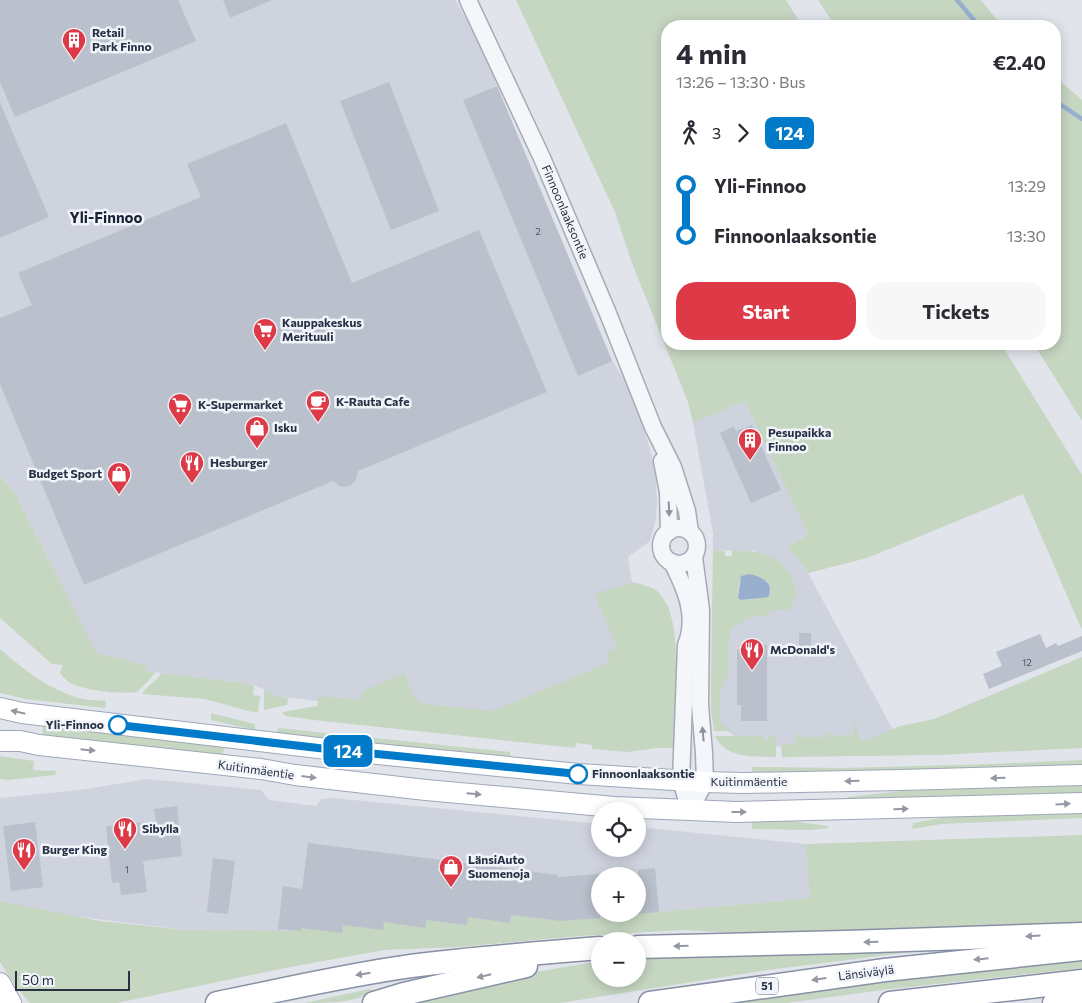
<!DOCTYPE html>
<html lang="en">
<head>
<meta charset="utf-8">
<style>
	:root { --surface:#fff; --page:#f7f7f7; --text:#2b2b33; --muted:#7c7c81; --accent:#de3947 }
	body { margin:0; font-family:Commissioner,sans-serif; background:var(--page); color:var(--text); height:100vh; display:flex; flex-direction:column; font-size:19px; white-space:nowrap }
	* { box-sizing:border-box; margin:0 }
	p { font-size:16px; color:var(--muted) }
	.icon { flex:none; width:28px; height:28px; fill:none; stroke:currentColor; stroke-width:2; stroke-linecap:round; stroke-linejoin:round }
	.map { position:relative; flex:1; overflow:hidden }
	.details { position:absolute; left:661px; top:20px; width:400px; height:330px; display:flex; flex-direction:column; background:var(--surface); border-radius:20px; box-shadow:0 2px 12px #0003 }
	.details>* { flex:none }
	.badge { padding:0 10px; border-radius:8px; font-size:18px; line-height:32px }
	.controls { position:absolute; left:591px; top:802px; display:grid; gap:10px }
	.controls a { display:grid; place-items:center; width:55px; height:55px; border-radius:50%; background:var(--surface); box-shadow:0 2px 12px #0003; font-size:25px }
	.scale { position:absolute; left:15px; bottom:12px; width:115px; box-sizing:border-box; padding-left:5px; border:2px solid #273045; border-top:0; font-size:14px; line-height:18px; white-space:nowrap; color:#273045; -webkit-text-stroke:4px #f1f4f8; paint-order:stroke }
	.map>.badge { position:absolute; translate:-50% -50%; box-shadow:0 0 0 2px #fff }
	.legs { display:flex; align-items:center; gap:8px; height:55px; padding:0 15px; font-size:16px }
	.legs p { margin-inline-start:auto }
	.headline { display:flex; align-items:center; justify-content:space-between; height:85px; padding:0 15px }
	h1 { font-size:28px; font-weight:700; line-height:38px }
	.button { display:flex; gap:10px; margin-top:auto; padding:10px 15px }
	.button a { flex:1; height:58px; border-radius:20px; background:var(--accent); color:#fff; font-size:20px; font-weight:700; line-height:58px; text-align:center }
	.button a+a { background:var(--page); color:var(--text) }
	ul { padding:0 15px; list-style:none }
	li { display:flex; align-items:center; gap:18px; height:50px; font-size:19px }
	li i { display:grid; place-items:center; width:8px; height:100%; margin:0 6px; background:currentColor }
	li i::after { content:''; width:12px; height:12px; margin:-6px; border:4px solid; border-radius:50%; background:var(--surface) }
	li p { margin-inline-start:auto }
	li:first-child i { background:linear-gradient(#0000 50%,currentColor 0) }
	li:last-child i { background:linear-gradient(currentColor 50%,#0000 0) }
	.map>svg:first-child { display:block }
</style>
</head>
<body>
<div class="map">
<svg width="1082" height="1003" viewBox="0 0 1082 1003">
	<rect width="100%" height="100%" fill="#e1e4eb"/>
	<g fill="#cfd3de" fill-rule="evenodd">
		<path d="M0,0h455l29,49 13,37 117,278 17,26 17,52 7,27 2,30 -1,20 -6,22 -22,16 4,25 9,2 16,7 11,15 6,24 2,25 -197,66 -202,-25 -25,-12 -107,-13 1,-6 -50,-11 -82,-163 -14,-15z"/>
		<path d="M745,401l63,133 -21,14 8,7 13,18 92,170 -146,4 -15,-7 -22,-18 -1,-104 82,-21 -2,-6 -41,-40 -42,-1v-17l-20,-110z"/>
		<path d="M148,779l113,11 8,10 47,6 5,-7 12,-1 267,26v25h38v-22l168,17 5,54 -251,23 -218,12 -157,-3 -185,-23v-109l79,-8zM600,876h38v38h-38z"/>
	</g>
	<g fill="#c5d6c1" fill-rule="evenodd">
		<path d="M516,0h270l16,26h-134v318h333l81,131v155l-59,-136 -156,64 -59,15 -13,-18 -8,-7 21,-14 -63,-133 -52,22 -5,-21 -55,-136 -18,-54z"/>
		<path d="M818,0h163l21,26h-167z"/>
		<path d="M1055,77l27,23v321l-48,-77h21z"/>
		<path d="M0,476l14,15 82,162 50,12 -1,6 10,1c-2,5 -14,16 -18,20 -17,2 -54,-1 -68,-10 -3,-2 -6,-6 -9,-9l3,-8 -11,-1 -52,-46z"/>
		<path d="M713,550l12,1v5h7v-6c27,1 50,3 61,32 2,5 3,10 5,15l-6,2 1,8 -10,4 -1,-2 -14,3v3l-20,3 -11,8 -6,1v7l-3,7v38l-6,1v3h3l-5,10v29l12,9h-18l-3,-22v-32zM767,581l3,6 1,5c-9,6 -23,10 -33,6l1,-16z"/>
		<path d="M632,583c12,1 23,4 30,14 18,23 14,77 13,105 0,15 1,31 -2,46h-16l-30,4 -35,-3v-4l-16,-2 -1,5 -261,-28 -28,-4 -3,-2v-2l34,-6 2,-10 42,4 1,-9 43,-18 8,24 11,7 69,7 117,-49 -4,-10 11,-5 -23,-53z"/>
		<path d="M0,649c23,20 48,40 79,49 8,2 18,2 27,3l-1,7 -80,-9 -25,-6z"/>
		<path d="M1082,657v91l-145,7 -155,2 -1,-12 15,-1v-11h2l2,4h26v-3h7l2,2 18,-1v-14l9,21 38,-16 34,-7z"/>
		<path d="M161,673l91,11 2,3 -1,8 7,1 -2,16h-6l-47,-13 -63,-5c5,-9 15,-12 19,-21z"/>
		<path d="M264,690l13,6 11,2 -1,7 -23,5z"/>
		<path d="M211,713l44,11v6l-44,-10z"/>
		<path d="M43,726l181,19 -1,11 -181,-19z"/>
		<path d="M278,728l232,24v6l-233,-24z"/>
		<path d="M715,736h48l1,4h4l1,-4h7v21c-22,-1 -50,2 -61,-21z"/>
		<path d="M0,756l34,5 -1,9 23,1 -1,4 -47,5 -8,-1z"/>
		<path d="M1082,760v6l-330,8v-7l91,1 149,-4z"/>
		<path d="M1082,784v10l-234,7v-4l54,-6z"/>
		<path d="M1082,812v6l-141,6 -29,5 1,-6 33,-6z"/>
		<path d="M752,820h33l43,6v2l-17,2 -59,-1z"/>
		<path d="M1082,835v87l-149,7 -190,4 -59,-3 -104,6 -121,11 -75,3 -99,18 -168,35h-87l-14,-16 -16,-25v-61l100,20 85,9 116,1v-4l42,-2 40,5 1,-8 41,6 1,-8 41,5 1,-8 41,6 2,-8 41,5 7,-8 1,9 250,-23 -4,-54z"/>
		<path d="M934,949l-173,22 -201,32h-157l98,-25 99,-17v18h38v-22z"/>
		<path d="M1082,959v9l-192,21 -103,14h-69l149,-20z"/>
		<path d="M369,989l4,1c-12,13 -49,13 -68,13z"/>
	</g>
	<path fill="#98afcf" d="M749,574c11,2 27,9 19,23l-27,3 -3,-2 3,-22z"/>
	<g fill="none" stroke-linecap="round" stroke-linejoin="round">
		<g stroke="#98afcf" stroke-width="4.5">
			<path d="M957,0l22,26"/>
			<path d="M1055,101l27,18"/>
		</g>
	</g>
	<g fill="#bac0cc">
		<path d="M0,0h178l18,41 -181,76 -15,-35z"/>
		<path d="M223,0h49l-42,18z"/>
		<path d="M389,82l50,129 -48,19 -51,-129z"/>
		<path d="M497,86l115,275 -34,15 -115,-276z"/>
		<path d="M0,103l49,114 -49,21z"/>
		<path d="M286,123l66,160 127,-53 68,162 -189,79 -2,9 -6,6 -9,1 -8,-6 -249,104 -84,-201v-66l32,-13 -14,-32 183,-76 -14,-33z"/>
		<path d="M752,425l29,65 -30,13 -31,-70 14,-7 2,5z"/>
		<rect x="799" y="633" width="12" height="14"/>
		<path d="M1040,634l6,14 10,-5 2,3 24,-10v15l-93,38 -6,-15 19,-8 -6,-14z"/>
		<path d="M740,645h27v76h-26v-16h-4v-55h3z"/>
		<path d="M177,806l5,50 -39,5 4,31 -26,3 -2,-13 -7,1 -6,-57 50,-5 -2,-12z"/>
		<path d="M35,822l8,65 -32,4 -8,-65z"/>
		<path d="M308,843l250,32v2l42,-3v44l-39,3 -50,-6 -1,8 -42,-6 -1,8 -41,-5 -1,8 -41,-6 -1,8 -40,-5 -1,8 -41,-5v3l-23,-2 5,-43 19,3z"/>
		<path d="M213,858l22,3 -7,53 -21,-2z"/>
		<path d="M655,868l4,44 -21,2v-44z"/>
	</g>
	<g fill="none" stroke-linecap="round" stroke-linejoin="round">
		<g stroke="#a5aab6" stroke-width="19">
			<g id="minor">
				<path d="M468,0l74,158 65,153 46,116 20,40 14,44 3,21"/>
				<path d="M662,461l6,31 1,40"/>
				<circle cx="679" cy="546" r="18"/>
				<path d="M672,562c13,26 26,54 14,83l-5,136 9,29"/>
				<path d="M690,810l15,-28 -1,-29 -4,-48 1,-95 -7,-53"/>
			</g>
		</g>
		<g stroke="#9fa7b8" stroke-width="22">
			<g id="major">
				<path d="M0,708l22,5 305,36 252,25 126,8 39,1 157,-3 181,-5"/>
				<path d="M0,741h20l19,4 222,24 34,6 131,15 188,17 76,3 46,2 346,-9"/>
				<path d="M0,983l11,20"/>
			</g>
		</g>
		<g stroke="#8790a4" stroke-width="25">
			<g id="highway">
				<path d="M638,947l208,-5 236,-8"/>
				<path d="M217,1003c65,-13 129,-28 194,-37 63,-8 126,-13 189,-18"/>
				<path d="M374,1003l30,-9 122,-28"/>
				<path d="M650,1003l235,-33 197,-21"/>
				<path d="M890,1003l192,-22"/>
				<path d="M1054,1003l28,-4"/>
			</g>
		</g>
		<use href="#minor" stroke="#f4f6f9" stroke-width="16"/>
		<use href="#major" stroke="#fff" stroke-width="20"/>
		<use href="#highway" stroke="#fff" stroke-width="22"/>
	</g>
	<defs><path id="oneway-solid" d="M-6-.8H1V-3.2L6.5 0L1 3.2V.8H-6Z" transform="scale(1.25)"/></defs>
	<g fill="#8e939f">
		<use href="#oneway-solid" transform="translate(669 509) rotate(88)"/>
		<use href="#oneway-solid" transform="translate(703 734) rotate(-95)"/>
	</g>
	<g fill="#9398a2">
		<use href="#oneway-solid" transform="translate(18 712) rotate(-167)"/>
		<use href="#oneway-solid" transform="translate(88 750) rotate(6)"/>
		<use href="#oneway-solid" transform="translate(309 777) rotate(7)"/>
		<use href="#oneway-solid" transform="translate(998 778) rotate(178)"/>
		<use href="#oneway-solid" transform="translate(852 781) rotate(179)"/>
		<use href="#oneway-solid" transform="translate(474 794) rotate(5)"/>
		<use href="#oneway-solid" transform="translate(1063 804) rotate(-3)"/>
		<use href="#oneway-solid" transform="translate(901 809) rotate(-1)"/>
		<use href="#oneway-solid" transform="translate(739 812)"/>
		<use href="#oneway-solid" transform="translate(1033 936) rotate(177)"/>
		<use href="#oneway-solid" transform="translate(871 942) rotate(178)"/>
		<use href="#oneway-solid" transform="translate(681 946) rotate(179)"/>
		<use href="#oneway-solid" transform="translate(981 959) rotate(174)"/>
		<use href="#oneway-solid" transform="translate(363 974) rotate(171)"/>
		<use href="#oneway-solid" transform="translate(484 976) rotate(167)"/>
		<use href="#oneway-solid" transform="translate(819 979) rotate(172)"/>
	</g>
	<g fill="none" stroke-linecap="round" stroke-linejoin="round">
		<g stroke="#fff" stroke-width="11">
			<path id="line-1" d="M118,725l209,24 251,25"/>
		</g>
		<use href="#line-1" stroke="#007ac9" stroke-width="8"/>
	</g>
	<defs>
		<g id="building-pin" transform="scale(1.25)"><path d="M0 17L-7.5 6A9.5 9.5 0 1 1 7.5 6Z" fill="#de3947" stroke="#f1f4f8"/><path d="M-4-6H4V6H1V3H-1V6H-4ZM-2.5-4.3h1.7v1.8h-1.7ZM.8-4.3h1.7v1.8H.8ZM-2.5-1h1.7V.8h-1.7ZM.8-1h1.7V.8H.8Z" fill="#fff"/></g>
		<g id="supermarket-pin" transform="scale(1.25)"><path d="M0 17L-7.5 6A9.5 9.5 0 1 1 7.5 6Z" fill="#de3947" stroke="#f1f4f8"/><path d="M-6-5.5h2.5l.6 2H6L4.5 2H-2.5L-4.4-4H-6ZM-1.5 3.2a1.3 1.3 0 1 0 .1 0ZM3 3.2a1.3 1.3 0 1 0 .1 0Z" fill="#fff"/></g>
		<g id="cafe-pin" transform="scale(1.25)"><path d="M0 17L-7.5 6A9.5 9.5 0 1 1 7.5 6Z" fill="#de3947" stroke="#f1f4f8"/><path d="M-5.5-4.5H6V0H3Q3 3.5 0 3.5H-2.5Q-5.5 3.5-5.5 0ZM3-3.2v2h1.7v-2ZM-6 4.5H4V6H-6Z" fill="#fff"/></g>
		<g id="shop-pin" transform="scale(1.25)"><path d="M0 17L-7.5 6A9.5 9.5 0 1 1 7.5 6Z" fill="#de3947" stroke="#f1f4f8"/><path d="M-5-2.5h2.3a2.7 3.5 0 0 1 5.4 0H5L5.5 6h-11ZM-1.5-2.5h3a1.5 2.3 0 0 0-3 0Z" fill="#fff"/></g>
		<g id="restaurant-pin" transform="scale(1.25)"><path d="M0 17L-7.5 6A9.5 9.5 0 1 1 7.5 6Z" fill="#de3947" stroke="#f1f4f8"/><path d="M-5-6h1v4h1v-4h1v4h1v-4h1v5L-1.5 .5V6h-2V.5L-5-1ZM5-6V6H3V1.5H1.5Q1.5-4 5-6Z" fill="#fff"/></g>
	</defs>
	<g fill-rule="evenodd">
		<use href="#building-pin" x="74" y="40"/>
		<use href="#supermarket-pin" x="265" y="330"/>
		<use href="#cafe-pin" x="318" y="402"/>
		<use href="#supermarket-pin" x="180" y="405"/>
		<use href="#shop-pin" x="257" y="428"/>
		<use href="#building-pin" x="750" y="440"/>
		<use href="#restaurant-pin" x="192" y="463"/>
		<use href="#shop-pin" x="119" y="474"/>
		<use href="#restaurant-pin" x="752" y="650"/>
		<use href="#restaurant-pin" x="125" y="829"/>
		<use href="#restaurant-pin" x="24" y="850"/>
		<use href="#shop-pin" x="451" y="867"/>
	</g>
	<g fill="#fff" stroke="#007ac9" stroke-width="2.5">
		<circle cx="118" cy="725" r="9"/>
		<circle cx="578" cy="774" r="9"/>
	</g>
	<g text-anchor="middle" stroke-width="5" stroke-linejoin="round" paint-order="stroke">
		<g font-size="10" fill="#4c5467">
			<text x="538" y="235">2</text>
			<text x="1027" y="666">12</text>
			<text x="127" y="873">1</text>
		</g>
		<rect fill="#f1f4f8" stroke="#646b7b" stroke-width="1" x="756" y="977.5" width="22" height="17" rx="4"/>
		<g font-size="11" font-weight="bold" fill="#273045">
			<text x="767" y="990">51</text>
		</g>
		<g font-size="12" font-weight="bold" fill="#273045" stroke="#f1f4f8" text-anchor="start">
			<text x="92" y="37">Retail<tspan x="92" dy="14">Park Finno</tspan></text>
			<text x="282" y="327">Kauppakeskus<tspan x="282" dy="14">Merituuli</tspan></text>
			<text x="336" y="406">K-Rauta Cafe</text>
			<text x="198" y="409">K-Supermarket</text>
			<text x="274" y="432">Isku</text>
			<text x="768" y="437">Pesupaikka<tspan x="768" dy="14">Finnoo</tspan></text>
			<text x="210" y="467">Hesburger</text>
			<text x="102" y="478" text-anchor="end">Budget Sport</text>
			<text x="770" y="654">McDonald's</text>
			<text x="142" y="833">Sibylla</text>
			<text x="42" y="854">Burger King</text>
			<text x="468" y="864">LänsiAuto<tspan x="468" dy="14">Suomenoja</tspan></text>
		</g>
		<g font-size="12" fill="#273045" stroke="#f1f4f8">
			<text transform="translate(565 212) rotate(67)" y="4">Finnoonlaaksontie</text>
			<text transform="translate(256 770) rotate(8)" y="4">Kuitinmäentie</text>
			<text x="749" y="786">Kuitinmäentie</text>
			<text transform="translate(866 973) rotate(-7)" y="4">Länsiväylä</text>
		</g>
		<g font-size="12" font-weight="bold" fill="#273045" stroke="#f1f4f8" text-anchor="end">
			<text x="104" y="729">Yli-Finnoo</text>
			<text x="592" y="778" text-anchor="start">Finnoonlaaksontie</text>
		</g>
		<g font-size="15" font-weight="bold" fill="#192136" stroke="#f1f4f8">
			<text x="106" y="223">Yli-Finnoo</text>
		</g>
	</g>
</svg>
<div class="controls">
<a><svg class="icon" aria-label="locate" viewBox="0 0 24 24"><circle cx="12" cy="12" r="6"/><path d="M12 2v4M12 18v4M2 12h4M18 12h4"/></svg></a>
<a>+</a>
<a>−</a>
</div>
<div class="scale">50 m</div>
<b class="badge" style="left:348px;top:751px;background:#007ac9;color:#fff">124</b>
<section class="details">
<div class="headline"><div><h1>4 min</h1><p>13:26 – 13:30 · Bus</p></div><b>€2.40</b></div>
<div class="legs"><svg class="icon" aria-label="walk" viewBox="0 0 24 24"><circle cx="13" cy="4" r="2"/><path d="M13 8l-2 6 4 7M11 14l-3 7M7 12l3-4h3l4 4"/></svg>3<svg class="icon" aria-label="forward" viewBox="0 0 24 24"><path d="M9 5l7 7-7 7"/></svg><b class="badge" style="background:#007ac9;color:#fff">124</b></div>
<ul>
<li><i style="color:#007ac9"></i><b>Yli-Finnoo</b><p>13:29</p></li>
<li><i style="color:#007ac9"></i><b>Finnoonlaaksontie</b><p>13:30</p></li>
</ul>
<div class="button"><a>Start</a><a>Tickets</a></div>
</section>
</div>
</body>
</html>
